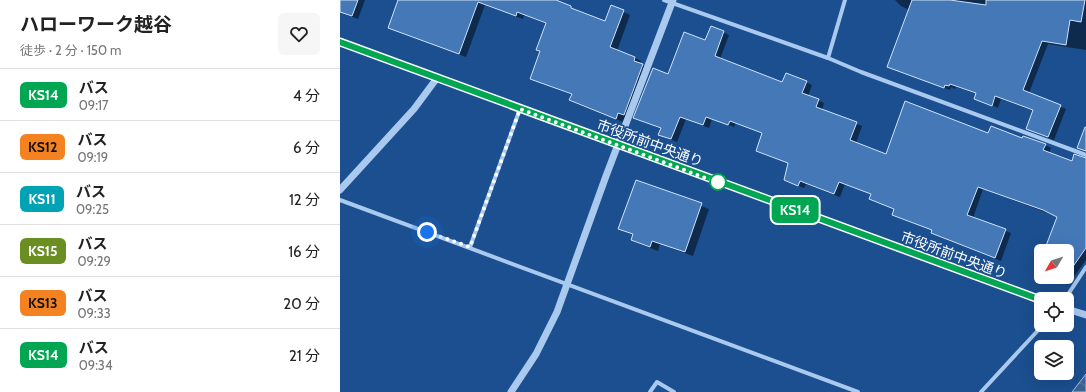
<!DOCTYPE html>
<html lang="ja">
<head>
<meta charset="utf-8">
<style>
	:root { --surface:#fff; --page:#f6f6f6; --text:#222; --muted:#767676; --line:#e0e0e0 }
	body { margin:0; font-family:Cabin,"Noto Sans JP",sans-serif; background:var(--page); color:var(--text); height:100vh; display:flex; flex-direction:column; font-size:15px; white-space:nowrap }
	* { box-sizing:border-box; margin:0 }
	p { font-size:13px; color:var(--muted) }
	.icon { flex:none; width:22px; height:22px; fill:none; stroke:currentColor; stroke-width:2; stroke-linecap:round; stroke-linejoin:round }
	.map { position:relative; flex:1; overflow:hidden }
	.sheet { display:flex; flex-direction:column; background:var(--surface); width:340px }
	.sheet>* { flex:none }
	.badge { padding:0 8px; border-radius:6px; font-size:14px; line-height:26px }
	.needle { width:26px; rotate:231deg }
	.fabs { position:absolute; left:694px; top:244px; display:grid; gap:8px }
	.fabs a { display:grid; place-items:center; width:40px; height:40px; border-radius:6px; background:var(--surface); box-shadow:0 4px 16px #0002; font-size:20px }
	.you { position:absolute; width:20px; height:20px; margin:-10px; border:3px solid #fff; border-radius:50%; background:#1a73e8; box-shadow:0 0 0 6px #1a73e833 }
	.map>.badge { position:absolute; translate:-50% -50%; box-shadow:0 0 0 2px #fff }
	.round { display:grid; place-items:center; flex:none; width:42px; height:42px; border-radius:6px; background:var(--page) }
	.headline { display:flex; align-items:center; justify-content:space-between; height:68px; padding:0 20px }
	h1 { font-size:19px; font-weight:700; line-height:30px }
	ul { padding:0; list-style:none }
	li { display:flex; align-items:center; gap:12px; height:52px; padding:0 20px; border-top:1px solid var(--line) }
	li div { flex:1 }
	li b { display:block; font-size:15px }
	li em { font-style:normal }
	li .badge { min-width:44px; font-weight:700; text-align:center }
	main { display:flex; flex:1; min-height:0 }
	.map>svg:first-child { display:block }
</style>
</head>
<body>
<main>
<section class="sheet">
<div class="headline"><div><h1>ハローワーク越谷</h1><p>徒歩 · 2 分 · 150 m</p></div><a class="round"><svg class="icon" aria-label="heart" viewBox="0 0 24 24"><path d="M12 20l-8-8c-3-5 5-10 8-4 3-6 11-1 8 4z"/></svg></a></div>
<ul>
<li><span class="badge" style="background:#00a651;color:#fff">KS14</span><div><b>バス</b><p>09:17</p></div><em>4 分</em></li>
<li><span class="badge" style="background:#f58220;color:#111">KS12</span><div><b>バス</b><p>09:19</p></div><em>6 分</em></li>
<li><span class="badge" style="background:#00a3b4;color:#fff">KS11</span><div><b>バス</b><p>09:25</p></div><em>12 分</em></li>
<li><span class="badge" style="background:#6b8e23;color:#fff">KS15</span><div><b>バス</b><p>09:29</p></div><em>16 分</em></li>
<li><span class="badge" style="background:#f58220;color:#111">KS13</span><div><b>バス</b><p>09:33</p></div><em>20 分</em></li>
<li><span class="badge" style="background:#00a651;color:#fff">KS14</span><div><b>バス</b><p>09:34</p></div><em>21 分</em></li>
</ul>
</section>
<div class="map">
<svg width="746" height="392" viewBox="0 0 746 392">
	<defs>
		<pattern id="water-waves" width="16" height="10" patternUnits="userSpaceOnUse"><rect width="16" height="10" fill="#3c6290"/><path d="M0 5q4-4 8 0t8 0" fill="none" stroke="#597aa1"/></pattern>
	</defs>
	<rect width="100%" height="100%" fill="#1b4f8f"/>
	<path fill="url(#water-waves)" stroke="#9cc4f0" d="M746,374v18h-14z"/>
	<g fill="#0007">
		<path d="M0,0h25l-7,19 -18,-7z"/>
		<path d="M80,0h138l-1,2 49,20 6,-15 18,8 -13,36 18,7 6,3 -1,3 9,5 -26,53 -46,-18 -6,-4 1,-5 -41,-17 10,-26 -4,-2 9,-26 -22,-9 -1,4 -38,-14 -19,52 -77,-30z"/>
		<path d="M555,0h191v50l-38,-6 -19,49 37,16 -12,31 -27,-11 7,-18 -33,-12 -3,9 -23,-10 2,-4 -21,-7 -1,2 -4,-2 -1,3 -62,-23 21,-57 -8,-4z"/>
		<path d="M383,32l6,3 -9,24 63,24 23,-1 6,3 -4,11 16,7 -2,7 40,16 -6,17 31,12 102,-20 56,10 6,3 -2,5 23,9 14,-3v101l-18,25 -19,-8h18v-26h-22l13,-34 -75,-28 -10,29 38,15 -10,28 -63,-25 -6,-3 1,-3 -34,-12 -6,-3 2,-6 -25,-10 2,-5 -27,-10 -5,13 -34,-13 -2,4 -13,-5 -6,-3 4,-17 -26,-9v-20l-27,-11 -2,4 -22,-8 -3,9 -23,-9 -9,23 -18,-8 2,-5 -26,-11 34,-43 37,-34z"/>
		<path d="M296,181l73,28 -16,47 -33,-12 -2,7 -18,-7 -7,-4 1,-5 -15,-7z"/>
	</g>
	<g fill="#4478b7" stroke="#cfe3fa">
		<path d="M0,0h18l-6,16 -12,-4z"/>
		<path d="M58,0h158l15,6v2l34,13 6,-16 13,5 -14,37 25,10 -1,4 9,3 -19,51 -6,-2 -2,6 -47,-19 3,-6 -42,-15 10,-28 -4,-1 10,-27 -29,-11 -1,4 -38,-14 -19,52 -71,-26z"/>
		<path d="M572,0h38l36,5v-5h99l-4,22 -11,-2 -4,25 -24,-4 -19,49 38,15 -13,32 -22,-8 7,-19 -38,-14 -3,10 -18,-7 2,-6 -26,-9 -1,2 -4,-1 -1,3 -57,-21z"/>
		<path d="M371,26l13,5 -9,25 67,26 4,-9 21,8 -5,12 17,6 -3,8 41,15 -7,18 36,14 19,-53 83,32 3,-7 31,12 1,-2 23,8 -3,6 29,11 2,-7 12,4v90l-19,27v-24h-23l13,-34 -14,-7 -65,-23 -11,28 39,14 -11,29 -64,-25 1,-3 -40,-15 2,-6 -25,-10 2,-5 -32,-12 -5,12 -34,-13 -2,5 -14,-6 4,-17 -32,-12 6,-18 -32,-12 -2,4 -22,-8 -3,8 -23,-8 -9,22 -13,-4 3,-7 -28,-10 20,-50 15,6 16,-42 21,8z"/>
		<path d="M745,127h1v24l-9,-3z"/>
		<path d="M296,180l66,23 -17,49 -33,-11 -2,6 -19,-7 2,-6 -15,-5z"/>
		<path d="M701,258v16l-5,-2z"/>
		<path d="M709,277h17l-4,5z"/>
	</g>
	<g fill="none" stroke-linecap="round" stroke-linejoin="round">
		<g stroke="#a9c9ee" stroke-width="4">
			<path d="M324,0l164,58 33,14 225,83"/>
			<path d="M488,58l17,-58"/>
			<path d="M0,200l518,192"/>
			<path d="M130,247l50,-138"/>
			<path d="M725,299l21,-32"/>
			<path d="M310,392l7,-10 17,10"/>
			<path d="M641,392l62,-67"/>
		</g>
		<g stroke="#a9c9ee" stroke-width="7">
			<path d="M0,42l701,258"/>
			<path d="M0,190l74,-81 23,-31"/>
			<path d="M727,309l19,6"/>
			<path d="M171,392l25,-38 21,-42 49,-136 67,-176"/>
		</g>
	</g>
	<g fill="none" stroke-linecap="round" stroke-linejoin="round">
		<g stroke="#fff" stroke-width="9">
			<path id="line" d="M0,42l701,258"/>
		</g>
		<use href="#line" stroke="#00a651" stroke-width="6"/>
		<path stroke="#fff" stroke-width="4" stroke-dasharray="0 7.2" d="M87,232l43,15 50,-138 202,75 -4,-2"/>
	</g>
	<circle fill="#fff" stroke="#00a651" stroke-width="2" cx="378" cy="182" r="8"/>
	<g text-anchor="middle" stroke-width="3.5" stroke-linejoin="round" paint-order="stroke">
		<g font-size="14" fill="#fff" stroke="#1b4f8f">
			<text transform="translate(310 143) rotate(20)" y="5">市役所前中央通り</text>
			<text transform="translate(614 255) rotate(20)" y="5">市役所前中央通り</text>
		</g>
	</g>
</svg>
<div class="fabs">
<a><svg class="needle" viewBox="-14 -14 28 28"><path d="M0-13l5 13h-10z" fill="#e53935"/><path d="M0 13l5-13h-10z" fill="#767676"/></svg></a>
<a><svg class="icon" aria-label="locate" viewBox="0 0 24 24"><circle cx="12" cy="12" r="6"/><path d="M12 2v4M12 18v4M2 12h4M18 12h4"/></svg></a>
<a><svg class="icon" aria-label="layers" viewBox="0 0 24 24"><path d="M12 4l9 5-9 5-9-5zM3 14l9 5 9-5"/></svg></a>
</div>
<div class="you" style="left:87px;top:232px"></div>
<b class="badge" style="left:455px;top:210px;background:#00a651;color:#fff">KS14</b>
</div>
</main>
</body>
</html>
